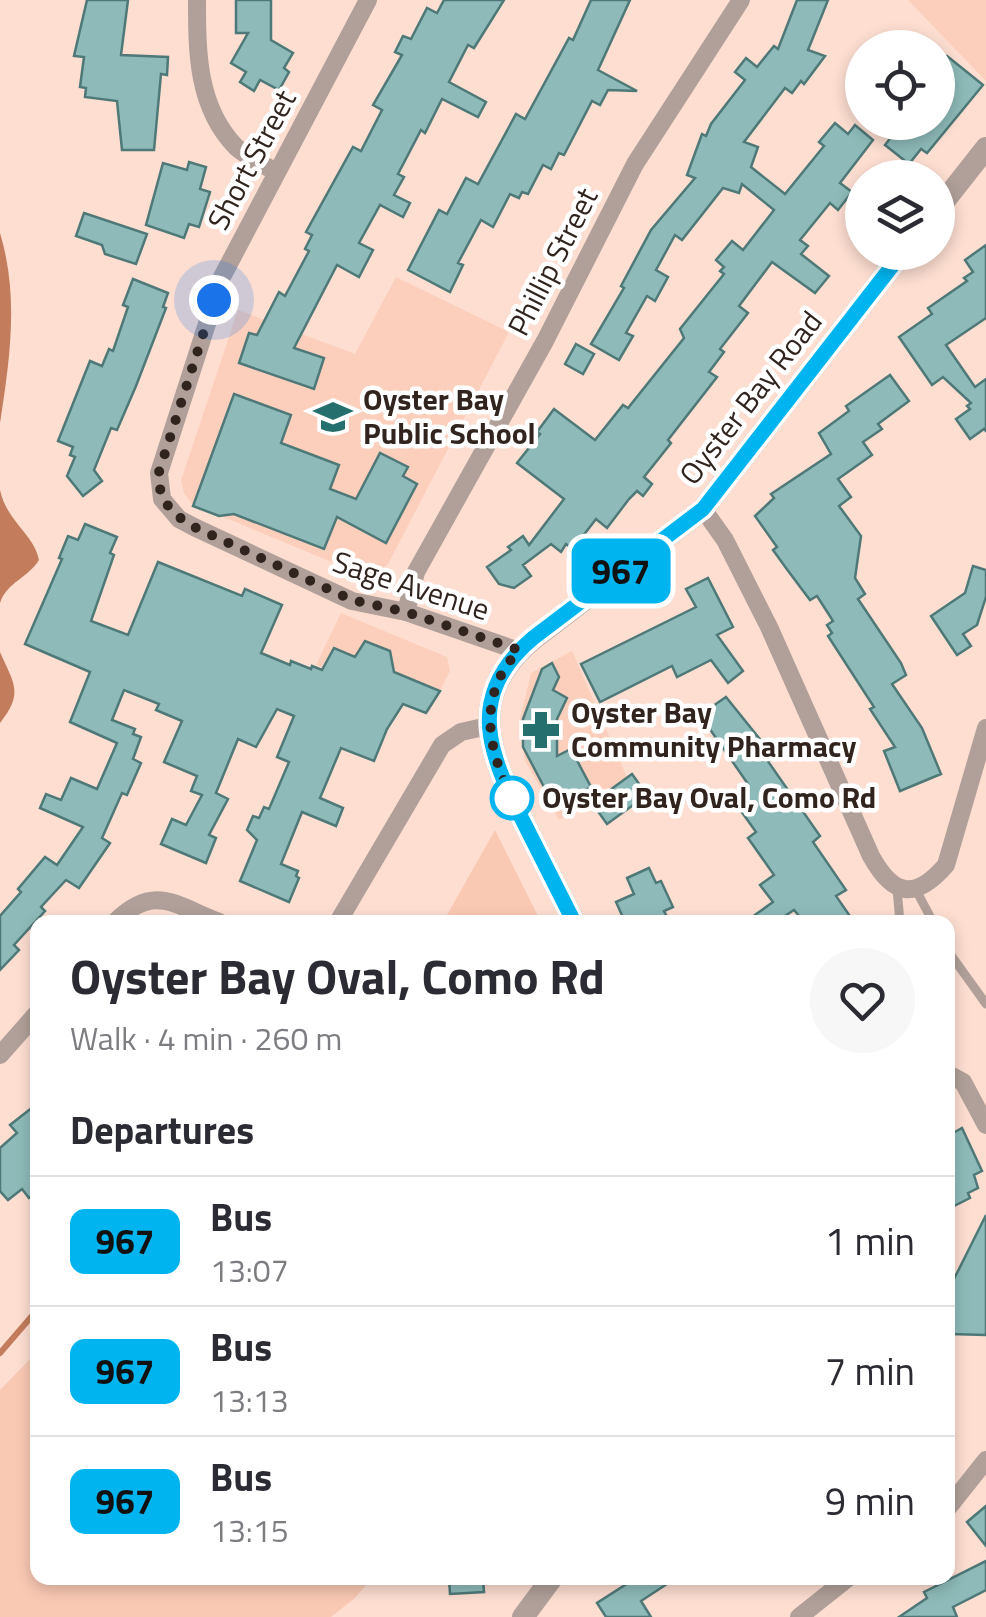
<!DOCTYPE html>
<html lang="en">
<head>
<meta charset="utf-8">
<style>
	:root { --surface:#fff; --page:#f7f7f7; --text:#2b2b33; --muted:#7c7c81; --line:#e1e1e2 }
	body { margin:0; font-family:"Titillium Web",sans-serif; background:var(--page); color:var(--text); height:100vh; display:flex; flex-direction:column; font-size:38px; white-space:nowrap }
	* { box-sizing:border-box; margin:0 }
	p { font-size:32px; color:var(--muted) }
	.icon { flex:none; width:55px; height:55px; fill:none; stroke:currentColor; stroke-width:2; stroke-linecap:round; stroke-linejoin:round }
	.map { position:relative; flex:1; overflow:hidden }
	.details { position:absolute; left:30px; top:915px; width:925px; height:670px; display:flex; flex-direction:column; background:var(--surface); border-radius:20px; box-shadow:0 5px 15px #0003 }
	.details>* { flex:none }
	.badge { padding:0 20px; border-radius:15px; font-size:35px; line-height:65px }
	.controls { position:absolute; left:845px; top:30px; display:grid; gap:20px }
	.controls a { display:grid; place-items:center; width:110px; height:110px; border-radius:50%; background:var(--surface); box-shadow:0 5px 15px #0003; font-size:50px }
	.you { position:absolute; width:50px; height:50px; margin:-25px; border:8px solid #fff; border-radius:50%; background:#1a73e8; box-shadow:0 0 0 15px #1a73e833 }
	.map>.badge { position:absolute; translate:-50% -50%; box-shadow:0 0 0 5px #fff }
	h2 { padding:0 40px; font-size:38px; line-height:90px }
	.round { display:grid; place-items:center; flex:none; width:105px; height:105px; border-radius:52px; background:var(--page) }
	.summary { display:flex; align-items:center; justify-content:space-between; height:170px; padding:0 40px }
	h1 { font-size:48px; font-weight:700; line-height:75px }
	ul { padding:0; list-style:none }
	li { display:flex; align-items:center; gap:30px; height:130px; padding:0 40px; border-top:2px solid var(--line) }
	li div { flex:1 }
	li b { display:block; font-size:38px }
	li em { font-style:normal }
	li .badge { min-width:110px; font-weight:700; text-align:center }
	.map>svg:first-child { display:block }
</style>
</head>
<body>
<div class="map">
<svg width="986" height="1617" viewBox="0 0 986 1617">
	<rect width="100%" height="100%" fill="#fdded1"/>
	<g fill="#fccfbc">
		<path d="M908,0h78v81z"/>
		<path d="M396,277l113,55 -121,232 -12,9h-18l-166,-69 -8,-11 -3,-13 57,-170 117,44z"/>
		<path d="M341,613l106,44 3,14 -21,41 -113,-47z"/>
		<path d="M572,651l57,131 -70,38 -34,-59 -6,-37 12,-51z"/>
	</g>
	<g fill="#fac9b4">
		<path d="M495,830l46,92h-98z"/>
		<path d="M37,1352l1,226h334l-17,20 -24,19h-331v-227z"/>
	</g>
	<g fill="#c37c5c">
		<path d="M0,233c19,63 10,125 0,190z"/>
		<path d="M0,490c7,32 34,44 39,70 -11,18 -32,22 -39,43z"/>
		<path d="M0,652c14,32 24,41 0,71z"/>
	</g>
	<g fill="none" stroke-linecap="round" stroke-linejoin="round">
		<path stroke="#c37c5c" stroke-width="6" d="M0,1353l38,-44"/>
	</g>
	<g fill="#8ebbb9" stroke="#4e7978" stroke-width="2.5">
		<path d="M87,0h41l-7,55 47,2 -1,18 -6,-1 -7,76h-32l-5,-49 -32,-4 1,-9 -6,-1 4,-30 -10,-1z"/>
		<path d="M236,0h35v40l22,13 -9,15 5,4 -10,18 -19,-10 -6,11 -14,-9 6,-10 -15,-9 17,-30h-12z"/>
		<path d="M444,0h60l-30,48 -6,-3 -19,37 37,20 -8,15 -36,-18 -17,34 -4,-3 -23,44 6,3 -10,18 16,8 -7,14 -23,-12 -21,38 14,7 -14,27 -22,-12 -43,83 30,10 -10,31 -75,-26 10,-30 8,2 22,-43 6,4 24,-45 -4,-2 7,-14 -6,-3 47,-85 8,4 21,-41 -9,-5 29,-50 -7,-3 8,-16 8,3 16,-31 10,5z"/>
		<path d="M591,0h39l-32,70 39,21 -29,-1 -8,15 -8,-4 -28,54 -5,-2 -8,16 -8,-4 -15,29 -6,-2 -3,6 -9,-4 -17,33 -12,-7 -23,43 5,2 -13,27 -42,-22 31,-60 8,4 19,-36 12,6 38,-70 9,5 44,-81 4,2z"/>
		<path d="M797,0h31l-20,50 17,6 -21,28 -3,-3 -9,12 -7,-5 -41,54 14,5 -7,20 34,27 39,-48 -5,-4 16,-19 13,11 7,-9 18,15 -33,43 12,9 -14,18 -8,-7 -30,37 8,6 -7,8 28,22 -14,17 -43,-31 -33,44 9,7 -28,36 4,3 -15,20 8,5 -49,63 3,3 -27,34 8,7 -9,12 -6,-5 -8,8 -22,29 -11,-9 -23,30 -7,-5 -5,8 -10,-8 -28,21 8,11 -17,12 -15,-4 -12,-17 24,-17 -3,-3 15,-11 6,9 35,-46 -47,-36 23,-29 -3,-2 17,-23 41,31 28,-35 5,3 56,-70 -4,-9 44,-55 -4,-3 4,-4 -8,-7 16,-19 11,9 31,-40 -32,-26 -3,9 -16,-5 -41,52 -7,-5 -19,35 12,7 -13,24 -8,-5 -21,37 7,3 -14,24 -28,-16 33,-56 -3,-2 30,-56 44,-52 -8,-3 15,-41 4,2 5,-12 34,-44 -10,-8 11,-14 11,9 17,-21 4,3z"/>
		<path d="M947,56l36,29 -56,68 -6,-4 -12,15 -24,-19 18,-23h35v-54z"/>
		<path d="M189,162l17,5 -6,22 10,3 -11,35 -10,-3 -5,14 -38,-13 17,-62 24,7z"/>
		<path d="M84,213l63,21 -11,30 -31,-10 -3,-9 -26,-9z"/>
		<path d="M986,245v73l-40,27 29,42 11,-8v52l-2,-2 -14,10 -14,-20 14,-10 -3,-3 4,-3 -28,-26 -11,8 -33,-48 33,-23 -4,-6 39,-27 -3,-3 9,-6 -8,-12z"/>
		<path d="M133,279l35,14 -5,14 3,1 -30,78 -19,44 -6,-2 -17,42 8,11 -19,15 -16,-20 8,-19 -5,-2 3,-8 -15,-6 32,-80 12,5 7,-17 4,2 15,-44 -5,-2z"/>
		<path d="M576,344l18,10 -11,20 -18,-10z"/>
		<path d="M890,375l19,26 -31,23 4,5 -19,13 9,13 -34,24 13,18 -12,9 22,30 -6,42 10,16 -7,5 43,64 5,12 -14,9 30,44 19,46 -41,17 -16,-40 11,-4 -25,-38 4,-2 -46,-71 4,-3 -5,-8 6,-4 -16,-25 -7,4 -24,-32 -13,-18 4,-3 -22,-31 19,-18 -3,-4 60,-40 -12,-21 30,-22 -3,-5z"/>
		<path d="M234,394l57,21 -10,28 58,22 -9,24 26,10 24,-46 28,14 -5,9 14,8 -31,59 -49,-26 -13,32 -90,-35 -15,2 -26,-10z"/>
		<path d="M85,524l32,13 -7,16 4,2 -23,66 37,14 30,-73 84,34 3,-7 37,16 -21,48 29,12 1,-4 20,8 1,-3 10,4 12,-22 21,9 10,-16 25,10 4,21 46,19 -14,22 -23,-9 -16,25 -13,32 -33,-13 -21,50 23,10 -7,18 -34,-14 -21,52 17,7 -2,5 3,2 -10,24 -49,-21 17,-41 -10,-10 6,-14 6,2 5,-11 5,2 20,-47 -12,-5 17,-41 -17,-7 -21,38 -18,-8 -22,54 12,6 -19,36 7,3 -10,25 -45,-19 11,-25 14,6 16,-30 -11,-4 6,-15 -33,-14 18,-41 -26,-11 3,-6 -35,-14 -12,30 23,9 -2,5 8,3 -8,22 8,4 -14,32 -5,-2 -20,45 8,5 -31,45 -13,-8 -25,27 4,4 -31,34 5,5 -19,20v-54l21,-24 -3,-3 27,-32 12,8 26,-38 -43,-19 6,-14 15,6 10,-22 26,11 20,-46 -47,-21 20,-50 -65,-28 37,-85 -3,-1 9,-22 10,4z"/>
		<path d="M973,566l13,4v27l-9,28 -14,9 8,12 -14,9 -26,-39 34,-23z"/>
		<path d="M708,578l25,49 -16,8 26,36 -15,12 -17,-23 -34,17 -5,-11 -72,36 -19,-38 115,-57 -10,-18z"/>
		<path d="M552,663l7,14 -6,13 14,8 -10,21v37l14,-7 20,38 -37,19 -31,-59v-28l19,-50z"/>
		<path d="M726,697l45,56 -6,4 55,79 -7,6 33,48 -10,6 18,26h-50l-10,-12 -18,12h-31l28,-20 -13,-17 14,-10 -26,-37 8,-6 -25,-35 17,-13 -48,-69z"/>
		<path d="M632,774l15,21 -40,29 -15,-21z"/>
		<path d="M649,868l7,15 5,-2 12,26 -9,4 6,11h-45l-9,-20 18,-8 -7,-16z"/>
		<path d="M38,1103v88l-9,7 -7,-9 -14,11 -8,-9v-43l17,-15 -7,-8z"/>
		<path d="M962,1128l20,43 -8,4 4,13 -10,5 2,5 -22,11v-73z"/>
		<path d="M986,1215v120l-36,-1 -2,-43z"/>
		<path d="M986,1506v40l-19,-24z"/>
		<path d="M986,1561v29l-33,17 4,10h-58l28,-19 -3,-6z"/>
		<path d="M449,1578h34l1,14 -34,2z"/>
		<path d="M636,1578h40l-35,23 10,16h-45l-9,-14z"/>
	</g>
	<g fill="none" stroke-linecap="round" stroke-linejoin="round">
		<g stroke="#b0a099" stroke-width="9">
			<path d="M897,889l3,33"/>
			<path d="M916,890l17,32"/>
			<path d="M948,951l38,53"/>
		</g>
		<g stroke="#b0a099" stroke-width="18">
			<path d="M197,0c0,52 0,107 39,147 11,10 27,17 40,25"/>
			<path d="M368,0l-146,277 -63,196 3,26 17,20 15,8 158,74 54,11 113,39"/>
			<path d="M703,509l22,31 44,87 102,229c22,40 44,45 75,9l40,-137"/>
			<path d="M406,612l10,-40 129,-231 90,-177 106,-164"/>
			<path d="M115,922c39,-39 60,-17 104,0"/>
			<path d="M338,922l104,-177 19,-13 27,-6"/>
			<path d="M0,1055l38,-43"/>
			<path d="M948,1074l15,8 23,43"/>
			<path d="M948,1508l38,-48"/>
			<path d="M799,1617l49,-39"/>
		</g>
		<g stroke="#b0a099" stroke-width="22">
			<path d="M938,209l48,-61"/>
			<path d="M574,922c-16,-32 -32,-64 -49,-97 -35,-69 -62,-128 8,-186l170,-130 200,-257"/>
			<path d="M523,1617l29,-39"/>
		</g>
	</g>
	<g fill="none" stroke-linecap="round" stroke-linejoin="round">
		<g stroke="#fff" stroke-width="22">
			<path id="line" d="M574,922c-16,-32 -32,-64 -49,-97 -35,-69 -62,-128 8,-187l170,-129 200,-257"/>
		</g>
		<use href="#line" stroke="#00b5ef" stroke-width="15"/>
		<path stroke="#31241e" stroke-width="10" stroke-dasharray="0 18" d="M214,300l-55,172c-2,28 13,42 35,55l158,73 54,12 113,38c-42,45 -32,98 -7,148"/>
	</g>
	<defs>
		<g id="school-bare" transform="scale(3)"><path d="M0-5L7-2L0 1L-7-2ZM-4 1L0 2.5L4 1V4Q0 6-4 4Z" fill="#25706e" stroke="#fff" stroke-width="2.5" paint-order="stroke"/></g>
		<g id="pharmacy-bare" transform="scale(3)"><path d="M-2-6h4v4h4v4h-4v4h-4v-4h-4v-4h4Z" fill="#25706e" stroke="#fff" stroke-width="2.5" paint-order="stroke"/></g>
	</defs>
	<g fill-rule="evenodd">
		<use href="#school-bare" x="333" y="417"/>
		<use href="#pharmacy-bare" x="541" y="730"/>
	</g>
	<circle fill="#fff" stroke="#00b5ef" stroke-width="5" cx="512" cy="798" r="20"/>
	<g text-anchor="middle" stroke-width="9" stroke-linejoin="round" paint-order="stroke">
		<g font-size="30" fill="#31241e" stroke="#fff">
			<text transform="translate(252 160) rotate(-62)" y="10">Short Street</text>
			<text transform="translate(553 262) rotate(-63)" y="10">Phillip Street</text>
			<text transform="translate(751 398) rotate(-52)" y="10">Oyster Bay Road</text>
			<text transform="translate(411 586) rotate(18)" y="10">Sage Avenue</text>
		</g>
		<g font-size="30" font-weight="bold" fill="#31241e" stroke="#fff" text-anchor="start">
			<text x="363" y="410">Oyster Bay<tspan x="363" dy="34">Public School</tspan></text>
			<text x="571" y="723">Oyster Bay<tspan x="571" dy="34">Community Pharmacy</tspan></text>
		</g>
		<g font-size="30" font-weight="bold" fill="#31241e" stroke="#fff" text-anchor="start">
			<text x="542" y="808">Oyster Bay Oval, Como Rd</text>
		</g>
	</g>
</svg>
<div class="controls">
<a><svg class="icon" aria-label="locate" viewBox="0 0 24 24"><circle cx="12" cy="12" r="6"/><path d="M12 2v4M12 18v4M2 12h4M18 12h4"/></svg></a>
<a><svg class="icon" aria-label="layers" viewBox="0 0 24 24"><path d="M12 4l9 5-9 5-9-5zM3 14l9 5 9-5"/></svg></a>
</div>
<div class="you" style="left:214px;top:300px"></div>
<b class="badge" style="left:621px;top:571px;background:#00b5ef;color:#111">967</b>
<section class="details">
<div class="summary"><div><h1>Oyster Bay Oval, Como Rd</h1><p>Walk · 4 min · 260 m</p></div><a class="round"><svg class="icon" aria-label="heart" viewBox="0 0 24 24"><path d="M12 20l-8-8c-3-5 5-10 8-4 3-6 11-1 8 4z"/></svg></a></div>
<h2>Departures</h2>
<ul>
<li><span class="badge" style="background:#00b5ef;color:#111">967</span><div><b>Bus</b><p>13:07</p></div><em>1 min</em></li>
<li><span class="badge" style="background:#00b5ef;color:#111">967</span><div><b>Bus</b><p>13:13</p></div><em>7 min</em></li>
<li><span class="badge" style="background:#00b5ef;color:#111">967</span><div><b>Bus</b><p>13:15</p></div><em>9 min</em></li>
</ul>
</section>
</div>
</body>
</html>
